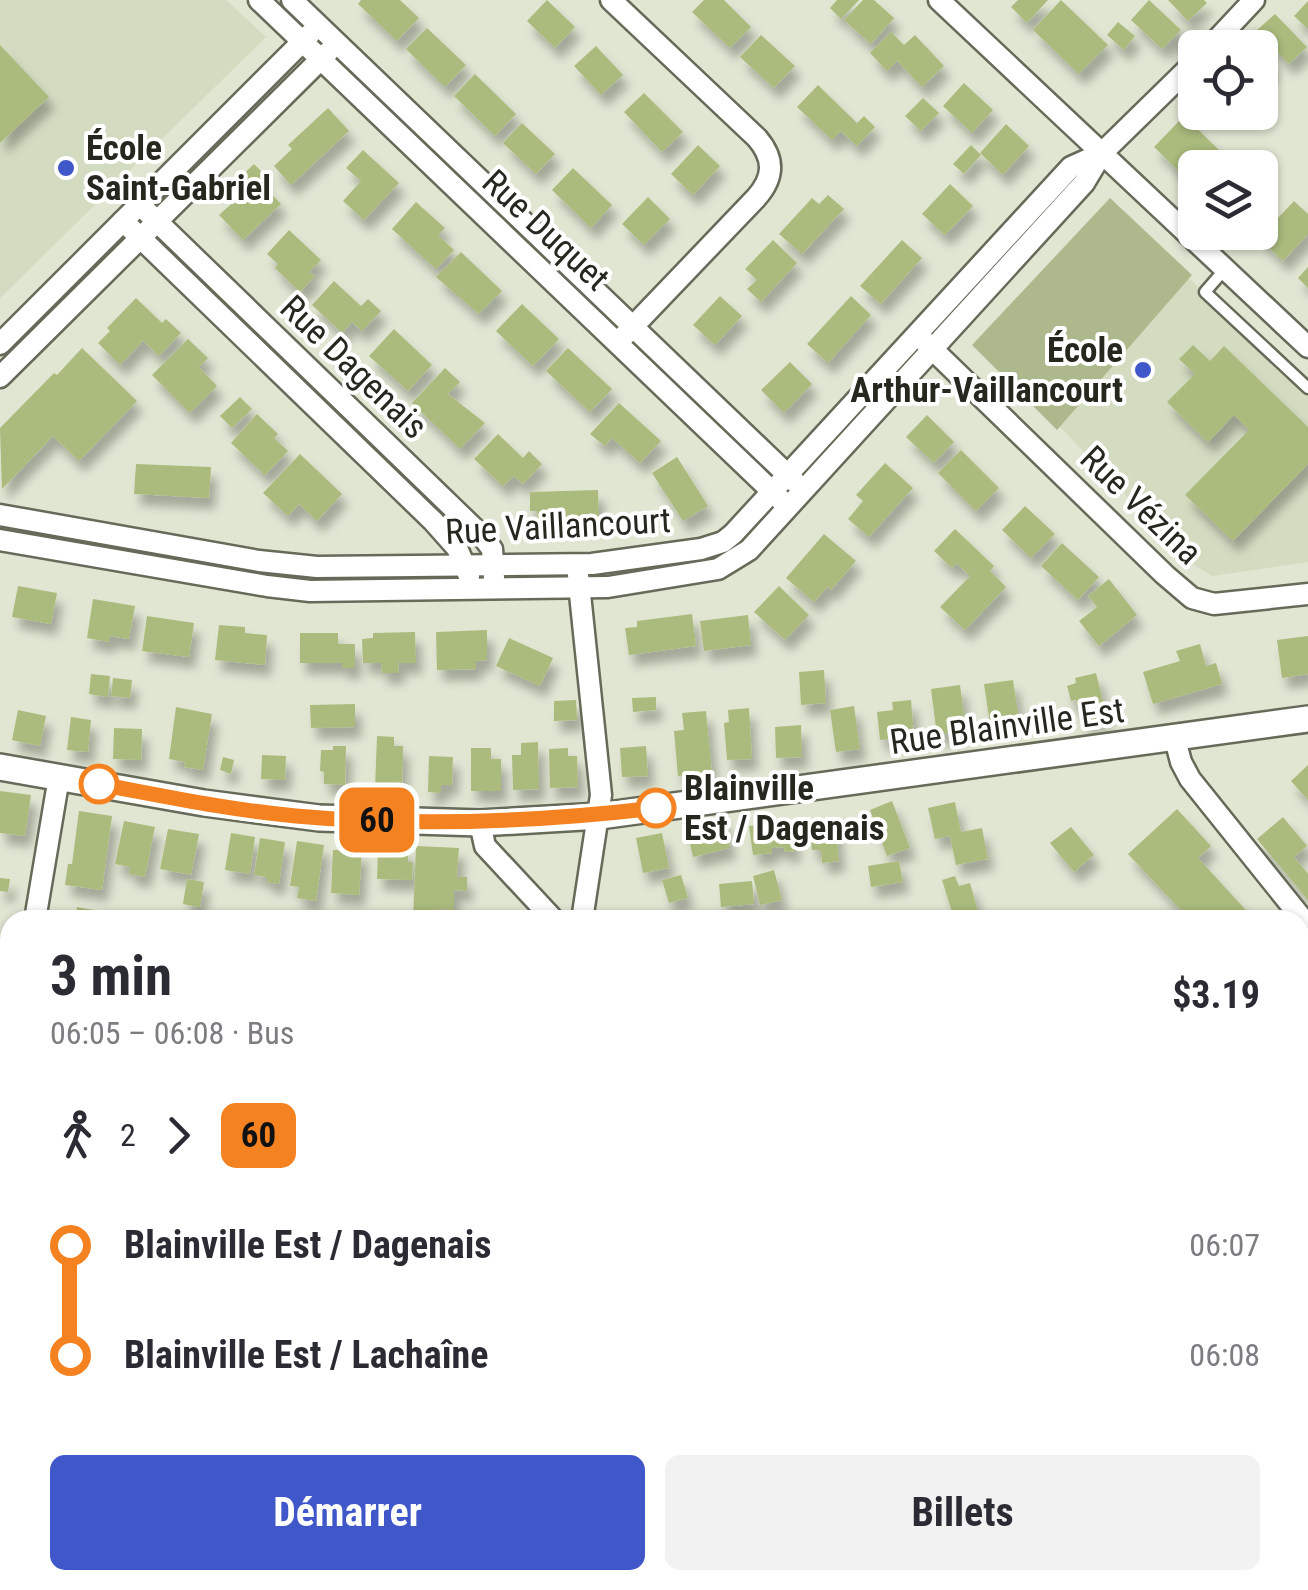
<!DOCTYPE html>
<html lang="fr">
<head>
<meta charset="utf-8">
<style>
	:root { --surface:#fff; --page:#f2f2f3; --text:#2b2b33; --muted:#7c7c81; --accent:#4057ca }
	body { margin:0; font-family:"Roboto Condensed",sans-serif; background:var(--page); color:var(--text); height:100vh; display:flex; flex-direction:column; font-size:38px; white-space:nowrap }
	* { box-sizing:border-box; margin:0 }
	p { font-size:32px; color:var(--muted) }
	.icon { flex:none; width:55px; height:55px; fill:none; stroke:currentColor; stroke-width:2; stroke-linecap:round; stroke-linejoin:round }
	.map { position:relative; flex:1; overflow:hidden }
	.side { position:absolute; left:0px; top:910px; width:1310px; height:680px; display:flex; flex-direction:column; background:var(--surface); border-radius:30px 30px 0 0; box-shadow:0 2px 8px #0004 }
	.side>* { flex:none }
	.badge { padding:0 20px; border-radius:15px; font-size:35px; line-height:65px }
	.fabs { position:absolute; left:1178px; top:30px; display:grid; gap:20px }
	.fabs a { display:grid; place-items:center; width:100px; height:100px; border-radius:15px; background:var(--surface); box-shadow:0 2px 8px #0004; font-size:50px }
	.map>.badge { position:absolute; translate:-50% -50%; box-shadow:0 0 0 5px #fff }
	.legs { display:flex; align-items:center; gap:15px; height:110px; padding:0 50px; font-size:32px }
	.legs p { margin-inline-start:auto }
	.summary { display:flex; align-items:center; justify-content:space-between; height:170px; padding:0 50px }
	h1 { font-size:55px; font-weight:700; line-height:75px }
	.primary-button { display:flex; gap:20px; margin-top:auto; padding:20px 50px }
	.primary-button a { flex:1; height:115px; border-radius:15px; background:var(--accent); color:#fff; font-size:40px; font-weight:700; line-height:115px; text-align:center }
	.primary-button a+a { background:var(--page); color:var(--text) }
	ul { padding:0 50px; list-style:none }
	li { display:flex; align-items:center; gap:35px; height:110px; font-size:38px }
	li i { display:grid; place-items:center; width:15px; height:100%; margin:0 12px; background:currentColor }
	li i::after { content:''; width:25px; height:25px; margin:-12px; border:8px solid; border-radius:50%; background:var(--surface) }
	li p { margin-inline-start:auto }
	li:first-child i { background:linear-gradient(#0000 50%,currentColor 0) }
	li:last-child i { background:linear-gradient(currentColor 50%,#0000 0) }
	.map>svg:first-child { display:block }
</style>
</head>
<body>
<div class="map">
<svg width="1308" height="1590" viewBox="0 0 1308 1590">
	<defs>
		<filter id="shadow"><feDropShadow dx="6" dy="11" stdDeviation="5" flood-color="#0004"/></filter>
	</defs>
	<rect width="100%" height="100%" fill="#e0e6d2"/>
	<g fill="#d3dbc1">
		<path d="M0,0h226l40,37 -266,261z"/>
		<path d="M1112,203l196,192v167l-96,14 -22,-14 -210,-218z"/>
	</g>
	<path fill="#adb98d" d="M1110,198l82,77 -135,155 -85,-85z"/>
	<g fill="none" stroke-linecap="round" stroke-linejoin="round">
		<path stroke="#808e52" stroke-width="38" d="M1300,996l8,-1"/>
	</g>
	<g fill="#abbb7d" filter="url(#shadow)">
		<path d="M361,0h39l19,18 -22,23 -39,-37z"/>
		<path d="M547,0l28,27 -20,21 -28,-27z"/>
		<path d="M704,0h20l27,27 -21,21 -38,-36z"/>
		<path d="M837,0h22l-18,19 -11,-11z"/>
		<path d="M863,0h11l20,18 -23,26 -27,-24z"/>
		<path d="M1018,0h30l-21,23 -16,-16z"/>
		<path d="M1061,0l47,45 -29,29 -46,-44z"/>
		<path d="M1149,0l32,30 -19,19 -31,-29z"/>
		<path d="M1168,0h36l3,3 -19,18z"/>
		<path d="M1308,1v28l-14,-13z"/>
		<path d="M1275,14l32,33 -18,17 -33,-33z"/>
		<path d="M1118,22l17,14 -11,14 -17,-15z"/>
		<path d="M427,28l39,37 -21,22 -39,-38z"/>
		<path d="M891,32l13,13 11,-10 29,31 -22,21 -25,-26 -10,10 -17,-18z"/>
		<path d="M761,35l34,31 -21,22 -34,-31z"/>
		<path d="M0,45l49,52 -49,46z"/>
		<path d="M596,46l27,29 -22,20 -27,-29z"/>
		<path d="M1260,52l13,12 -13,15z"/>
		<path d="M475,74l41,40 -21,22 -41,-40z"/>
		<path d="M964,83l29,27 -21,23 -29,-27z"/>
		<path d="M818,85l39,38 7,-7 11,11 -18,19 -16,-15 -9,9 -35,-33z"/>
		<path d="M644,93l39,39 -21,20 -38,-40z"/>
		<path d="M923,98l16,15 -18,18 -16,-15z"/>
		<path d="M328,108l21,23 -58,54 -17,-19 18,-17 -4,-4z"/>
		<path d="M1184,116l36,35 -16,17h-9v9l-5,5 -36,-35z"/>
		<path d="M522,123l33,31 -19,20 -33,-31z"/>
		<path d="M1006,124l23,22 -26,29 -23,-22z"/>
		<path d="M698,145l22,21 -27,29 -22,-21z"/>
		<path d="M971,145l10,10 -17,19 -11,-10z"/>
		<path d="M363,150l36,33 -35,37 -21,-19 18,-20 -15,-13z"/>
		<path d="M254,164l11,11 -6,6 22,23 -38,36 -24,-25 20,-18 -9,-10z"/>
		<path d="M573,168l39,37 -21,23 -39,-38z"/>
		<path d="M950,184l23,22 -28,29 -23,-21z"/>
		<path d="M828,195l16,14 -42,45 -23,-20 33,-36 7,6z"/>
		<path d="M648,197l22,22 -26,26 -22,-21z"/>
		<path d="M1294,201l14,13v20l-25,27 -24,-23z"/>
		<path d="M416,202l29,26 -7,7 16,15 -18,19 -44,-40z"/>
		<path d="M289,230l32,30 -12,12 6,4 -15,16 -25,-24 3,-4 -11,-10z"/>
		<path d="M773,240l24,23 -36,39 -14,-13 10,-9 -12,-11z"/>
		<path d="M902,240l20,18 -41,46 -21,-18z"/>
		<path d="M461,252l41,39 -23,23 -43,-37z"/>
		<path d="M1308,267v21l-10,-10z"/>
		<path d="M334,281l27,25 7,-7 13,12 -19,20 -10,-9 -10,11 -30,-28z"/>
		<path d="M720,296l22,20 -27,29 -22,-20z"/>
		<path d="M851,296l20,19 -43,48 -21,-19z"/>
		<path d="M136,298l26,25 4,-4 15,14 -22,23 -16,-15 -23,24 -22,-22 12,-12 -3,-3z"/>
		<path d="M522,304l37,35 -26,27 -37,-35z"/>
		<path d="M394,329l38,36 -24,26 -39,-35z"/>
		<path d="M188,339l20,19 -9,9 18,19 -27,27 -38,-38z"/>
		<path d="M1193,345l17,16 14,-15 84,81v37l-75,77 -48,-46 64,-65 -15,-15 -26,27 -41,-40 28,-28 -16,-15z"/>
		<path d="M82,348l55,53 -58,60 -26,-25 -51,53 -2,-61 54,-55 3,2z"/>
		<path d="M568,348l44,41 -22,23 -44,-41z"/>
		<path d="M790,362l22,22 -28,29 -23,-23z"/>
		<path d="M445,368l15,14 -12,12 37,29 -25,26 -48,-46z"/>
		<path d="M240,397l12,12 -20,19 -12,-12z"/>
		<path d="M619,403l42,38 -21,22 -28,-25 -7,8 -15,-12z"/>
		<path d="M257,414l21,20 -4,4 14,13 -23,24 -34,-32z"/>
		<path d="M927,415l27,27 -20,21 -28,-26z"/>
		<path d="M498,434l25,24 6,-7 13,13 -19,20 -9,-8 -11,10 -29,-27z"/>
		<path d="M961,450l38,38 -23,23 -38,-38z"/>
		<path d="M300,454l42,40 -25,27 -18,-17 -11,12 -25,-23z"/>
		<path d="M677,457l31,49 -25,15 -31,-48z"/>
		<path d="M885,463l28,25 -44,49 -21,-18 15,-18 -7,-6z"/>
		<path d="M136,464l75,3 -2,31 -75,-4z"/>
		<path d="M598,490l1,30 -61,2 -1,-11h-7v-19z"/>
		<path d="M1025,506l30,28 -24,24 -29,-28z"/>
		<path d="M955,529l39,37 -4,5 16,16 -41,43 -25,-23 30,-31 -14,-13 -4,5 -18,-17z"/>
		<path d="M824,534l32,27 -25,29 -3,-4 -14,16 -28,-24z"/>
		<path d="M1062,543l37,34 -21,23 -37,-34z"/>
		<path d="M1109,579l28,36 -38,31 -20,-25 18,-14 -9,-11z"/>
		<path d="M18,586l39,7 -6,31 -39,-7z"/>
		<path d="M779,586l30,29 -24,25 -31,-28z"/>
		<path d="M93,599l42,7 -6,33 -19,-3v6l-23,-4z"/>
		<path d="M692,614l4,32 -67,9 -4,-27 12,-1v-6z"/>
		<path d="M748,615l3,30 -47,6 -4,-30z"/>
		<path d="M147,616l47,7 -5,34 -47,-6z"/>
		<path d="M219,625l26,2v6l22,2 -2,30 -50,-5z"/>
		<path d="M487,630v30l-11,1v8l-39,1 -1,-38z"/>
		<path d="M415,632l1,31h-18l1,10h-17l-1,-10h-18l-1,-24 11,-1v-5z"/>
		<path d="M300,633h38v11h17v24h-13v-5h-42z"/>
		<path d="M1308,636v38l-26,4 -5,-38z"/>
		<path d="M509,638l44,20 -13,28 -44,-20z"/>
		<path d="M1200,644l6,22 10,-3 6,21 -69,20 -10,-32 37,-11 -4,-10z"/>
		<path d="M824,670l2,33 -25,2 -2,-33z"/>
		<path d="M1096,673l11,44 -25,6 -6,-23 -5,1 -4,-15 9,-3 -1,-5z"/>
		<path d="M91,674l19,2 -2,21 -19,-3z"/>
		<path d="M113,678l19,2 -2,18 -19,-2z"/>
		<path d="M1013,680l6,40 -29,4 -6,-40z"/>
		<path d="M960,685l6,46 -29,4 -6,-46z"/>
		<path d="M656,697v13l-23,2 -1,-14z"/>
		<path d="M576,700l1,20 -23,1v-20z"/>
		<path d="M911,700l3,37 -34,3 -3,-28 16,-2 -1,-8z"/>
		<path d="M355,704v23l-44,1 -1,-23z"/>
		<path d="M854,706l6,43 -24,3 -6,-42z"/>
		<path d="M176,707l36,7 -9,56 -19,-3 1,-5 -16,-3z"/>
		<path d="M749,708l3,51 -25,1 -3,-37 5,-1 -1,-12z"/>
		<path d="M18,710l28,6 -6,30 -28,-6z"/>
		<path d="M706,711l6,62 -34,3 -4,-45 10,-1 -2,-17z"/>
		<path d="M71,717l20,3 -3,32 -21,-2z"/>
		<path d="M801,725l1,32 -26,1 -1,-31z"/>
		<path d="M114,728l28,1 -1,31 -28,-1z"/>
		<path d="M377,736l17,1v9h9l-1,44 -27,-1z"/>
		<path d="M538,742l1,47 -26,1 -1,-35h9v-12z"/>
		<path d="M333,746h13l-1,39 -21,-1v-12l-4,-1 1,-21h12z"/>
		<path d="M646,746l2,30 -26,1 -2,-29z"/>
		<path d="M471,748h20v11h10v32h-30z"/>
		<path d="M568,748v8h9l1,31 -28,1 -1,-39z"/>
		<path d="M262,755l24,1 -1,24 -24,-1z"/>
		<path d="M429,756l24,1 -1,28h-11v8l-13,-1z"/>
		<path d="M223,757l11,3 -3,14 -11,-4z"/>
		<path d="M1308,765v35l-17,-19z"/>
		<path d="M0,791l31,4 -6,41 -25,-3z"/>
		<path d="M892,801l18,47 -23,8 -17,-46z"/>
		<path d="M955,802l6,30 21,-4 6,31 -32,6 -6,-29 -15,3 -7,-31z"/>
		<path d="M1177,809l34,37 -13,12 57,62h-65l-62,-66z"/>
		<path d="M79,811l33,5 -10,74 -37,-5 3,-21h4z"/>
		<path d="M723,817l7,31 -37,9 -7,-31z"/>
		<path d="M1283,817l24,29 -13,11 14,17v26l-51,-61z"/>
		<path d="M835,820l4,41 -17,2 -1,-13h-9l-3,-27z"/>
		<path d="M124,821l31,6 -10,50 -16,-3 1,-7 -15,-3z"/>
		<path d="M791,821l4,30 -10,1 -1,-5 -12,1v5l-19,2 -4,-29z"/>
		<path d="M1071,827l23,28 -20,17 -24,-29z"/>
		<path d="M168,829l31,5 -8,41 -31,-6z"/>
		<path d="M231,833l24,4 -5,37 -25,-4z"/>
		<path d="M662,833l7,35 -26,5 -7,-35z"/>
		<path d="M260,838l25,4 -6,42 -12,-2v-5l-13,-2z"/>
		<path d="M297,841l27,4 -8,56 -19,-3 2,-11 -9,-1z"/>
		<path d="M416,846l43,2 -2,29h10v14l-13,-1v20l-16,-1v11h-25z"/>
		<path d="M378,848l30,1v13h5l-1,18 -35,-1z"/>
		<path d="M333,850l29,1 -3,44 -28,-2z"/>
		<path d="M899,861l4,21 -32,5 -3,-21z"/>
		<path d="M774,870l8,30 -22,5 -7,-29z"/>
		<path d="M681,875l7,23 -19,5 -7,-23z"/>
		<path d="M955,876l4,10 11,-3 8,28 -24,7 -12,-38z"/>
		<path d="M0,878l10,1 -2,13 -8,-1z"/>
		<path d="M187,879l17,3 -4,25 -17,-3z"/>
		<path d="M752,881l2,23 -33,3 -2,-23z"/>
		<path d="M77,907l33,6 -2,7h-33z"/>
		<path d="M515,910l9,10h-21z"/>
		<path d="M1308,1088v32h-2l-6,-31z"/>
		<path d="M1308,1261v31l-8,-8v-15z"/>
		<path d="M1300,1329l8,8v12l-8,7z"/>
		<path d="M10,1402v92l-4,4 -6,-6v-89z"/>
		<path d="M1300,1491l8,7v66l-8,-7z"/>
		<path d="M91,1580h31l-2,2 8,8h-38l-4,-5z"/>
		<path d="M266,1580h28l-11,10h-8z"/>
		<path d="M397,1580h42l-10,10h-21z"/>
		<path d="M462,1580h172l10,10h-193z"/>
		<path d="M726,1580h89l9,10h-89z"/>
		<path d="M905,1580h34l10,10h-54z"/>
	</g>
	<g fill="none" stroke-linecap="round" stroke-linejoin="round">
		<g stroke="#656a59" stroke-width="15">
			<g id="service">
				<path d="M1225,269l-20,23 103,96"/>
				<path d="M64,1590l11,-10"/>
				<path d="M192,1590l13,-3 6,-7"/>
				<path d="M1085,1590l10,-10"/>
			</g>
		</g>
		<g stroke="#656a59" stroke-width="25">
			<g id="minor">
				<path d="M259,0l522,500"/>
				<path d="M292,0l503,482"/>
				<path d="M611,0l146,138c18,21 17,40 -1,60l-134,140"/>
				<path d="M939,0l369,347"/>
				<path d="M1209,48l45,-48"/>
				<path d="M139,204l343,332 10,13 2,29"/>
				<path d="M123,221l310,300 24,27 12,28"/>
				<path d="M925,342l240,233 27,23 22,6 94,-10"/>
				<path d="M0,344l310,-310"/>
				<path d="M0,377l328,-325"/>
				<path d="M0,515l259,46 58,6 275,-3 109,-15 22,-7 10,-8 338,-367 31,-14"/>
				<path d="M0,540l267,46 43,5 298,-4 110,-18 31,-19 335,-367 18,-30 93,-91"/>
				<path d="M578,575l23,220 -19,125"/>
				<path d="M1175,739l6,23 9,17 118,147"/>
				<path d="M480,823l5,23 69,74"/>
				<path d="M35,920l24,-143"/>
				<path d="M0,995l10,1"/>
				<path d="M0,1127l10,-59"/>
				<path d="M1300,1165l8,-2"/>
				<path d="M0,1295l10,38"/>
				<path d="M0,1383l10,-1"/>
				<path d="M1300,1430l8,8"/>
				<path d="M361,1580l10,10"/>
				<path d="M671,1580l9,10"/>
				<path d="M0,1582l10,-9"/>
			</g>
		</g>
		<g stroke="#656a59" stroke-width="30">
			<g id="tertiary">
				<path d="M0,767l204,36 115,15 161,5 120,-7 708,-97"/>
				<path d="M0,1544l10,10"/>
				<path d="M37,1580l10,10"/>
			</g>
		</g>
		<use href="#service" stroke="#fff" stroke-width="10"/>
		<use href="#minor" stroke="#fff" stroke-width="20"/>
		<use href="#tertiary" stroke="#fff" stroke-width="25"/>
	</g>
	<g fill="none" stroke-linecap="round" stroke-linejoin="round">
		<g stroke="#fff" stroke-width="22">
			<path id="line-1" d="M99,784c65,12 131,26 197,32 121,11 240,6 360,-8"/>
		</g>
		<use href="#line-1" stroke="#f58220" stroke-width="15"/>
	</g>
	<g fill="#4057ca" stroke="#fff" stroke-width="4">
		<circle cx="66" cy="168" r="10"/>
		<circle cx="1143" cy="370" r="10"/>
	</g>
	<g fill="#fff" stroke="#f58220" stroke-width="5">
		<circle cx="99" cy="784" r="18"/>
		<circle cx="656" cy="808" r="18"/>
	</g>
	<g text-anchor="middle" stroke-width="8" stroke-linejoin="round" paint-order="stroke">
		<g font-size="35" font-weight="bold" fill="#262820" stroke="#fff" text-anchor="start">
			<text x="86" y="160">École<tspan x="86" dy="40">Saint-Gabriel</tspan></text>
			<text x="1123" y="362" text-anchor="end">École<tspan x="1123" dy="40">Arthur-Vaillancourt</tspan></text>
		</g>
		<g font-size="35" fill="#262820" stroke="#fff">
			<text transform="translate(546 230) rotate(43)" y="12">Rue Duquet</text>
			<text transform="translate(354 367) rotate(44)" y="12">Rue Dagenais</text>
			<text transform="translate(1141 505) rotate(44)" y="12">Rue Vézina</text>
			<text transform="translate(558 526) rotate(-3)" y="12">Rue Vaillancourt</text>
			<text transform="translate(1007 726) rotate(-8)" y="12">Rue Blainville Est</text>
		</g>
		<g font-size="35" font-weight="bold" fill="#262820" stroke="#fff" text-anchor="start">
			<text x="684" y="800">Blainville<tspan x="684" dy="40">Est / Dagenais</tspan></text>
		</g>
	</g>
</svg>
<div class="fabs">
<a><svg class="icon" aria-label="locate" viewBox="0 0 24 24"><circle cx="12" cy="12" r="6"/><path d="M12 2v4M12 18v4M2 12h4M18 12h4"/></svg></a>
<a><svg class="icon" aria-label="layers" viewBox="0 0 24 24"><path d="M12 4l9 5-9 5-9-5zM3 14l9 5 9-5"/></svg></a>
</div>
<b class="badge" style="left:377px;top:820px;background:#f58220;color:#111">60</b>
<section class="side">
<div class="summary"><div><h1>3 min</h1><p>06:05 – 06:08 · Bus</p></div><b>$3.19</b></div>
<div class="legs"><svg class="icon" aria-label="walk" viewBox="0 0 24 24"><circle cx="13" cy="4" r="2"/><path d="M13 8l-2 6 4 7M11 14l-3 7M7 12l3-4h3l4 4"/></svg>2<svg class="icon" aria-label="forward" viewBox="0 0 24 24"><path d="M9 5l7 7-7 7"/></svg><b class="badge" style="background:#f58220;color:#111">60</b></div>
<ul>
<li><i style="color:#f58220"></i><b>Blainville Est / Dagenais</b><p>06:07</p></li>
<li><i style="color:#f58220"></i><b>Blainville Est / Lachaîne</b><p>06:08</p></li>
</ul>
<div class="primary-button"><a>Démarrer</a><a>Billets</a></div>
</section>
</div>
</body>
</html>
